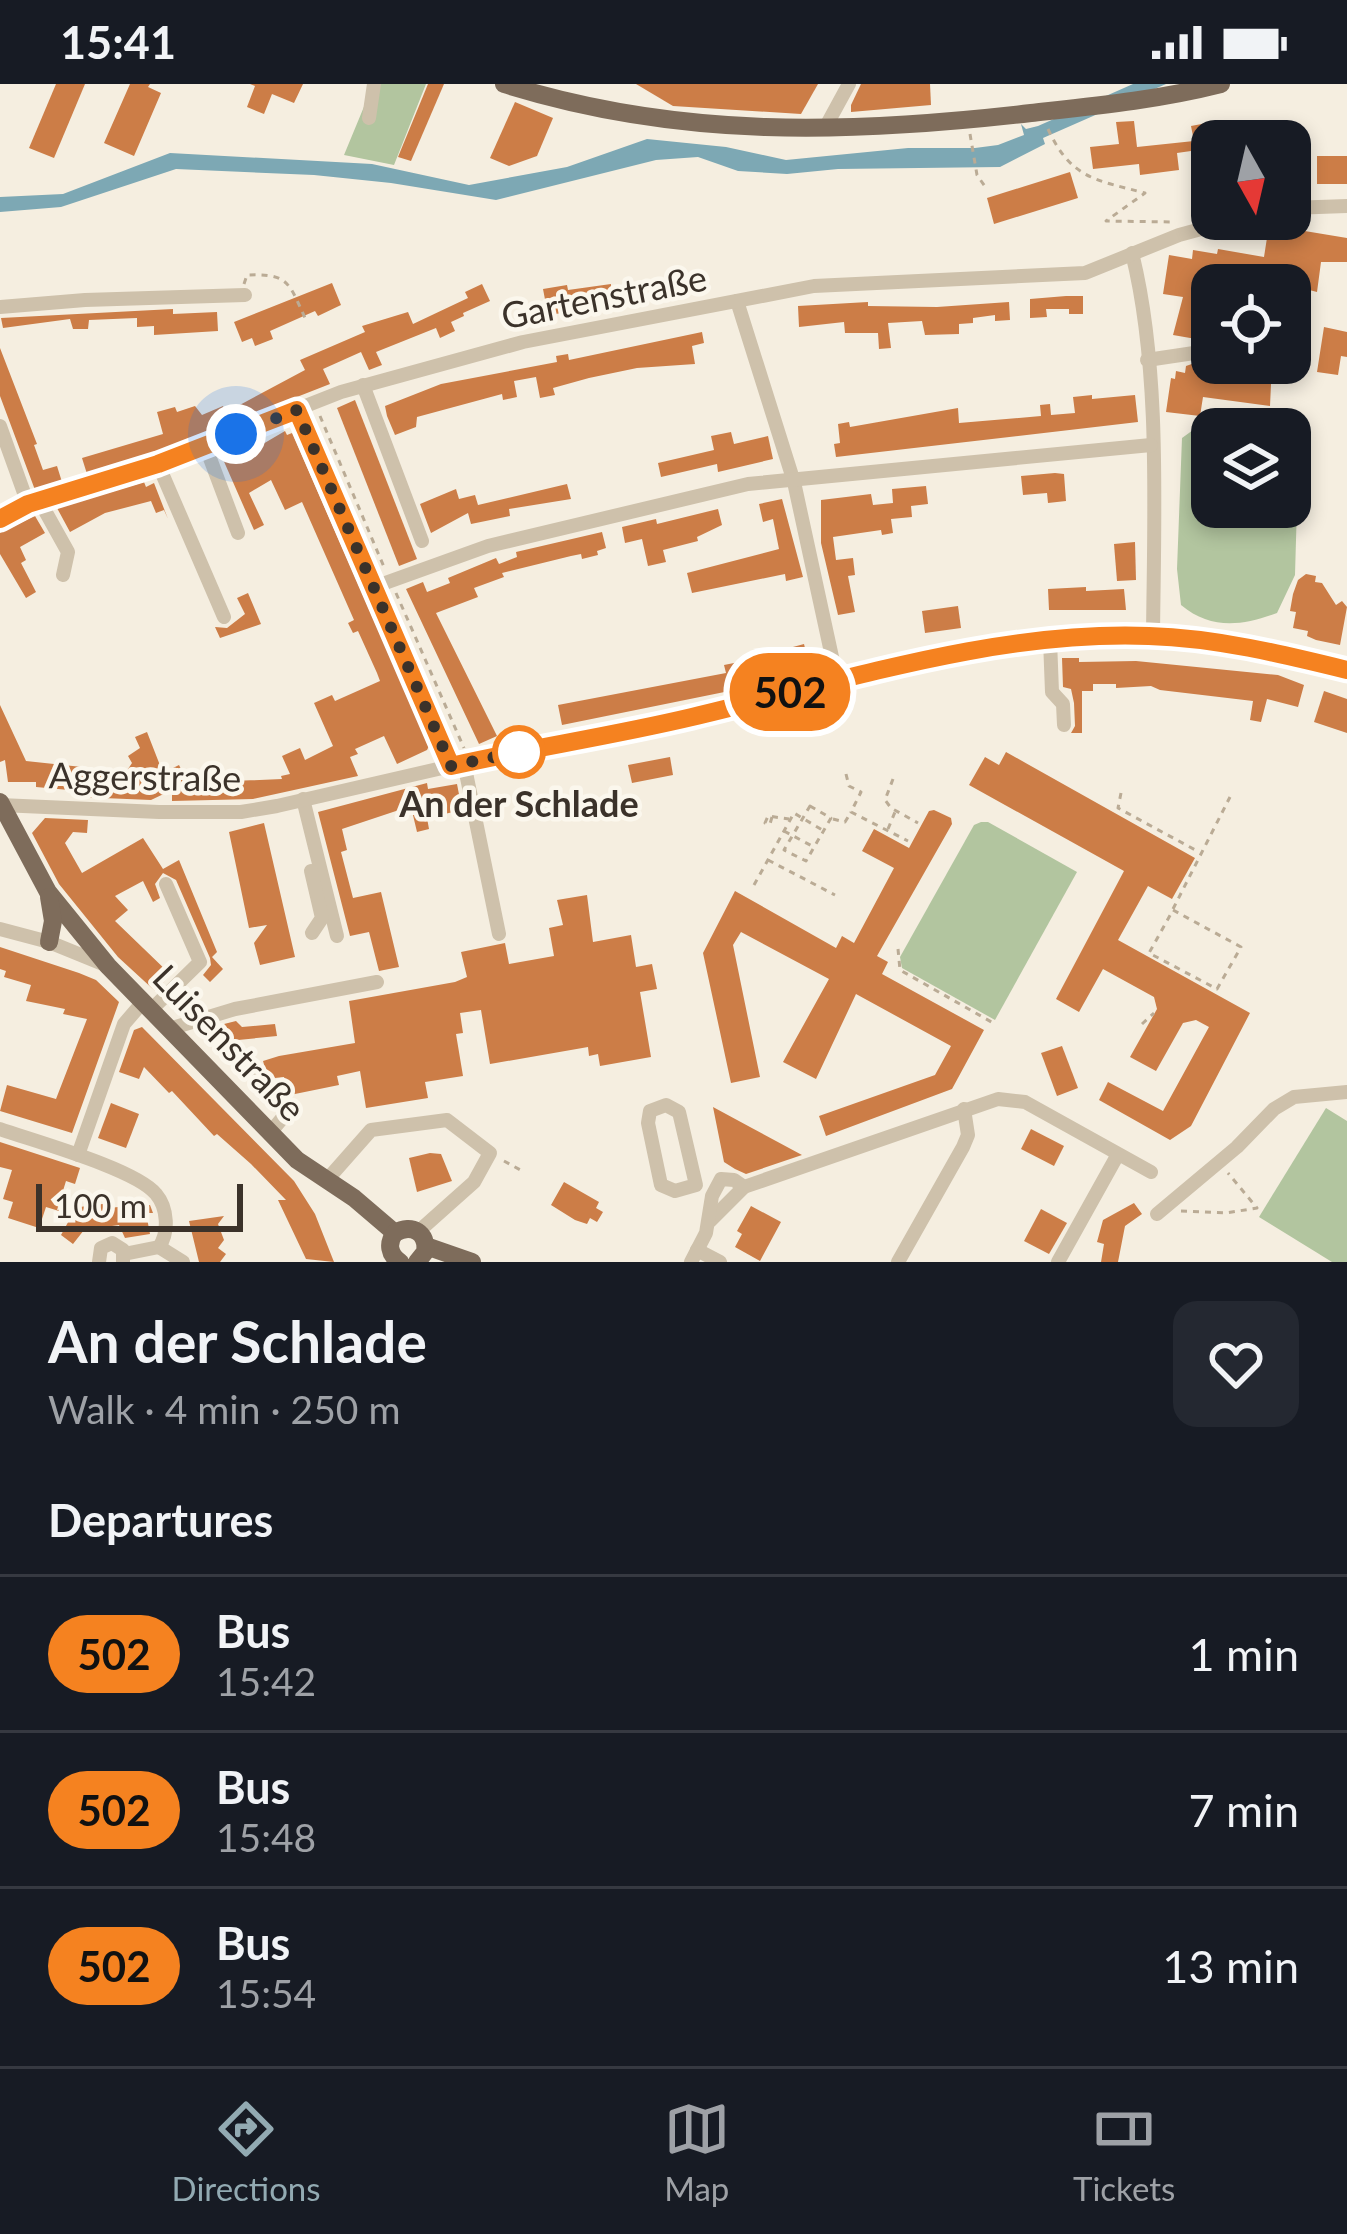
<!DOCTYPE html>
<html lang="en">
<head>
<meta charset="utf-8">
<style>
	:root { --surface:#171b24; --page:#242831; --text:#f1f3f6; --muted:#9ea1a6; --line:#363941; --accent:#92aab2 }
	body { margin:0; font-family:Lato,sans-serif; background:var(--page); color:var(--text); height:100vh; display:flex; flex-direction:column; font-size:45px; white-space:nowrap }
	* { box-sizing:border-box; margin:0 }
	p { font-size:39px; color:var(--muted) }
	.icon { flex:none; width:66px; height:66px; fill:none; stroke:currentColor; stroke-width:2; stroke-linecap:round; stroke-linejoin:round }
	.map { position:relative; height:1178px; overflow:hidden }
	.panel { display:flex; flex-direction:column; background:var(--surface); flex:1 }
	.panel>* { flex:none }
	.badge { padding:0 24px; border-radius:39px; font-size:42px; line-height:78px }
	.needle { width:78px; rotate:172deg }
	.buttons { position:absolute; left:1191px; top:36px; display:grid; gap:24px }
	.buttons a { display:grid; place-items:center; width:120px; height:120px; border-radius:24px; background:var(--surface); box-shadow:0 6px 18px #0003; font-size:60px }
	.scale { position:absolute; left:36px; bottom:30px; width:207px; box-sizing:border-box; padding-left:12px; border:6px solid #3b322a; border-top:0; font-size:33px; line-height:42px; white-space:nowrap; color:#3b322a; -webkit-text-stroke:9px #fbf7ed; paint-order:stroke }
	.you { position:absolute; width:60px; height:60px; margin:-30px; border:9px solid #fff; border-radius:50%; background:#1a73e8; box-shadow:0 0 0 18px #1a73e833 }
	.map>.badge { position:absolute; translate:-50% -50%; box-shadow:0 0 0 6px #fff }
	h2 { padding:0 48px; font-size:45px; line-height:108px }
	.round { display:grid; place-items:center; flex:none; width:126px; height:126px; border-radius:24px; background:var(--page) }
	.headline { display:flex; align-items:center; justify-content:space-between; height:204px; padding:0 48px }
	h1 { font-size:57px; font-weight:700; line-height:90px }
	ul { padding:0; list-style:none }
	li { display:flex; align-items:center; gap:36px; height:156px; padding:0 48px; border-top:3px solid var(--line) }
	li div { flex:1 }
	li b { display:block; font-size:45px }
	li em { font-style:normal }
	li .badge { min-width:132px; font-weight:700; text-align:center }
	.status { display:flex; justify-content:space-between; align-items:center; height:84px; padding:0 60px; background:var(--surface); direction:ltr }
	.status svg { height:33px; fill:currentColor }
	.dock { display:flex; justify-content:space-around; align-items:center; height:168px; border-top:3px solid var(--line); background:var(--surface); font-size:33px; color:var(--muted) }
	.dock a { display:grid; justify-items:center; gap:6px }
	.dock .on { color:var(--accent) }
	.map>svg:first-child { display:block }
</style>
</head>
<body>
<div class="status"><b>15:41</b><svg viewBox="0 0 49 12"><path d="M0 12V9h3v3zM5 12V6h3v6zM10 12V3h3v9zM15 12V0h3v12zM26 1h20v11H26zM47 4h2v5h-2z"/></svg></div>
<div class="map">
<svg width="1347" height="1178" viewBox="0 0 1347 1178">
	<rect width="100%" height="100%" fill="#f5eee0"/>
	<g fill="#b2c59f" fill-rule="evenodd">
		<path d="M369,0h57l-32,81 -50,-10 24,-58z"/>
		<path d="M1236,327l42,6 21,19 -4,139 -18,38c-35,13 -66,17 -96,-8l-4,-36 5,-131 25,-18zM1212,345h78v78h-78z"/>
		<path d="M981,738h7l89,50 -82,148 -93,-52 -2,-11 74,-132z"/>
		<path d="M1326,1024l21,13v141h-15l-73,-45z"/>
	</g>
	<path fill="#7da8b4" d="M1133,0h33l-123,54 2,6 -45,23 -162,2 -51,5 -49,-3 -40,-14 -42,3 -160,40 -105,-17 -77,-8 -138,-6 -115,38 -61,5v-15l63,-3 107,-41 202,11 97,21 98,-18 80,-28 79,8 60,13 122,-12h67l23,-3 26,-10 -3,-11 5,5 12,-3z"/>
	<g fill="#cc7d47">
		<path d="M56,0h29l-31,74 -25,-10z"/>
		<path d="M130,0h20l-2,3 13,6 -27,63 -30,-13z"/>
		<path d="M250,0h53l-9,19 -22,-9 -8,20 -17,-7 8,-21z"/>
		<path d="M428,0h16l-33,77 -13,-4z"/>
		<path d="M636,0h182l-17,30 -128,-8z"/>
		<path d="M861,0h69l1,21 -80,7v-7z"/>
		<path d="M515,18l38,16 -16,38 -28,10 -19,-8z"/>
		<path d="M1134,37l3,26 57,-6 -3,-15 21,-4 4,19h-4v7l-35,5 2,17 -39,5 -1,-11 -46,5 -3,-22 29,-3 -3,-22z"/>
		<rect x="1317" y="72" width="30" height="28"/>
		<path d="M1070,88l8,26 -84,26 -7,-26z"/>
		<path d="M1269,141l78,13v24h-26l-4,30 -27,-7 -67,-7 -1,7h-10v41l-10,-1 -6,14 -23,-4 10,-38 -20,-3 6,-39 23,4 1,-9 24,4 1,-5 46,8z"/>
		<path d="M332,199l9,22 -23,11 -3,-5 -45,20 3,8 -18,7 -3,-8 -10,4 -8,-20z"/>
		<path d="M482,200l8,17 -27,12 1,3 -13,6 4,9 -15,7 -4,-10 -60,24 6,13 -13,5 -8,-18 -38,17 7,15 -176,69 -67,21 -5,-16 81,-24 -6,-22 18,-5 2,5 18,-6 7,9 21,-9 2,5 11,-4 69,-37 -5,-10 65,-28 -3,-6 46,-14 5,12 55,-26 -3,-6z"/>
		<path d="M611,200v4l20,-3 3,18 -86,12 -5,-26 24,-4 1,5z"/>
		<path d="M1066,212h17v18h-14v-5h-23l1,8 -17,1v-19z"/>
		<path d="M868,218v4l69,1 72,-5 1,18 -15,1v-6l-22,3v5l-14,1v10l-34,1 -3,-14 -34,2 3,25 -12,1 -1,-16h-33l-1,-11 -45,5 -1,-21z"/>
		<path d="M173,225v5l44,-2 1,19 -64,4v-9l-17,1v-9l-48,2 -1,9h-15l-3,-10 -67,9 -2,-10z"/>
		<path d="M1324,243l23,5v25l-6,-1 -3,19 -21,-3z"/>
		<path d="M702,248l2,11 -12,3 3,18 -58,4 -48,10 -36,10 2,7 -15,3 -4,-21 -22,4 3,16 -14,3 -1,-6 -85,23 -1,10 -21,8 -8,-19 -2,-10 56,-22 116,-22 -1,-6 12,-2 1,6z"/>
		<path d="M0,264l37,96 -3,1 9,25 14,-4 5,16 -27,8 -35,-94z"/>
		<path d="M1212,273v6h60l-2,43 -67,-9 -3,19 -34,-4 5,-34 4,1 1,-8 9,2 1,-7z"/>
		<path d="M1092,311v4l43,-4 3,27 -302,35 -2,-13 6,-1 -2,-19 11,-2 1,5 108,-19 1,15 82,-7 -1,-11 10,-1 1,11 24,-2 -2,-16z"/>
		<path d="M355,316l62,159 -18,7 -62,-158z"/>
		<path d="M285,347l2,4 5,-2 137,313 -2,4 -30,14 -13,-28 -29,13 3,5 -8,3 8,19 -105,23 -81,2v-11l-21,10 -72,-3 1,-6 -44,-4v-5h-28l-3,-22 -5,2v-57l26,56 56,6 -1,6 34,3 13,-7 4,-6 -4,-7 12,-8 -5,-11 12,-5 16,41 16,-8 9,18 94,-4 -1,-3 9,-2 -8,-18 18,-8 5,12 28,-14 -19,-43 18,-8 3,6 45,-20 -3,-8 -19,-42 -5,2 -5,-10 6,-3 -52,-118 -17,8 -14,-30 -22,13 15,32 -10,5 -32,-73 21,-9 3,6z"/>
		<path d="M731,348l3,12 34,-8 5,23 -55,13 -1,-8 -56,13 -3,-14 56,-13 -3,-14z"/>
		<path d="M1055,389l9,1 2,27 -18,2 -1,-10 -24,2 -2,-19z"/>
		<path d="M144,398l2,5 8,-4 14,36 -4,-9 -8,3 -5,-12 -46,12 -35,19 -13,-24z"/>
		<path d="M567,400l4,15 -62,10 1,7 -39,8 -3,-11 -37,20 -11,-29 36,-15 3,10 16,-4 3,10z"/>
		<path d="M926,402l2,18 -17,2 1,11 -21,2 2,14 -11,2 -1,-5 -48,7 3,23 17,-2 2,17 -7,1 7,36 -17,3 -17,-72v-43l50,-6 2,11 20,-2 -1,-14z"/>
		<path d="M782,415l21,78 -17,4 -1,-7 -93,19 -5,-20 92,-24 -6,-30 -10,3 -4,-18z"/>
		<path d="M718,425l4,16 -25,12 1,4 -35,9 3,12 -18,4 -6,-27 -17,4 -3,-16 34,-8 1,5z"/>
		<path d="M35,432l10,17 -25,14 6,13 -5,3 15,29 -10,6 -26,-44v-21z"/>
		<path d="M602,448l4,16 -9,3 1,4 -16,4 -1,-5 -10,2 -69,17 2,4 -30,11 4,9 -42,16 61,123 -18,8 -73,-155 17,-7 4,10 23,-9 -2,-5 48,-20 3,6 18,-7 -1,-5z"/>
		<path d="M1135,458l1,38 -19,1 -3,-37z"/>
		<path d="M1306,490l10,2 -1,6 7,1 14,22 6,-4 5,6 -7,38 -24,-5 -9,-4 1,-5 -15,-3 3,-16 -6,-1 3,-17 5,-14z"/>
		<path d="M1086,503v4l38,-2 2,21h-77l-1,-21z"/>
		<path d="M248,509l13,31 -41,14 -5,-11 12,1 18,-14 -8,-16z"/>
		<path d="M958,522l3,22 -36,5 -3,-22z"/>
		<path d="M804,560l5,21 -36,10 -6,-21z"/>
		<path d="M1062,574h17v4l57,-1 142,14 26,10 -6,22 -31,-8 -6,23 -11,-2 3,-19 -93,-11 -9,-4 -35,2v-4h-23v7h-11v42h-11l4,-7 -1,-23 -3,-14 -8,-2z"/>
		<path d="M749,576l5,26 -192,39 -4,-20 168,-32 -2,-8z"/>
		<path d="M1324,607l23,8v34l-33,-11z"/>
		<path d="M1006,668l189,106 -23,41 -24,-13 -30,54 132,73 -59,113 -21,14 -71,-40 9,-18 55,29 46,-84 -13,-7 -13,3 -27,48 -26,-14 27,-48 -3,-12 -51,-28 -24,43 -23,-13 68,-128 -155,-86 16,-28 14,8z"/>
		<path d="M670,673l3,18 -41,8 -4,-18z"/>
		<path d="M427,699l1,6 29,-5 5,26 -35,8 2,11 -12,3 -5,-21 -6,2 -1,-5 -63,21 5,21 -6,2 12,46 28,-6 18,75 -20,4 -10,-39 -19,4 -32,-124z"/>
		<path d="M934,726l17,8 1,6 -75,132 11,6 -6,12 102,56 -32,59 -126,47 -7,-20 116,-41 16,-29 -95,-52 -40,85 -33,-17 46,-83 -88,-47 -8,13 27,132 -29,6 -28,-130 32,-62 101,57 6,-12 12,7 40,-75 -32,-17 12,-22 35,19 20,-37z"/>
		<path d="M45,734l43,2 -1,13 -14,-1 -8,11 17,30 61,-35 20,31 16,-9 38,92 -5,5 11,12 -13,13 -7,-7 8,-10 -1,-7 -34,-78 -13,-7 -8,11 5,14 -7,4 -10,-21 -28,15 13,14 -13,11 56,54 -16,16 -37,-34 -59,-73 -27,-51z"/>
		<path d="M264,739l31,134 -35,8 -6,-22 13,-18 -18,3 -20,-96z"/>
		<path d="M587,811l6,47 38,-7 5,32 16,-3 5,25 -17,3 11,65 -51,9 -2,-12 -9,2 -1,-9 -98,17 -9,-54 -21,3 3,20 -7,1 7,42 -38,6 3,16 -62,10 -6,-37 -23,5 2,9 -49,10 -6,-18 -9,1 -10,-10 -2,-7 16,-5 76,-13 -6,-42 106,-19 12,-5 -6,-25 44,-9 4,21 45,-8 -5,-28 14,-3 -6,-25z"/>
		<path d="M0,863l79,26 17,7 23,22 -47,131 -72,-22 7,-26 49,14 31,-80 -24,-5 2,-5 -39,-8 5,-16 -27,-8 2,-6 -6,-2z"/>
		<path d="M236,937l6,6 33,-3 2,12 -49,5 -8,9 -11,-11 15,-15z"/>
		<path d="M142,943l152,154 21,33 19,48 -28,-3 -28,-59h8l-35,-36 -34,-30 -3,2 -42,-45 -3,2 -25,-26 -5,12 -20,-7 15,-42z"/>
		<path d="M1062,962l16,42 -21,8 -16,-43z"/>
		<path d="M111,1019l28,11 -13,34 -28,-10z"/>
		<path d="M713,1023l37,20 52,28 -56,19 -11,-5 -11,-7z"/>
		<path d="M1031,1045l33,17 -10,20 -33,-17z"/>
		<path d="M0,1058l80,26 -5,16 -9,-3 -9,29 53,-7v5l8,-1 1,8 21,-3 -1,-6 11,-1 3,8h-7l4,21 -25,4 -6,-13 -35,5 -11,14 -12,-9 11,-20 -26,-8 -7,21 -31,-10 5,-16 -10,-3 9,-29 -12,-3z"/>
		<path d="M430,1069l11,1 11,27 -35,11 -8,-34z"/>
		<path d="M564,1098l35,20 -3,6 7,4 -6,10 -7,-4 -3,6 -12,-4 -24,-15z"/>
		<path d="M1134,1119l8,11 -17,12 -7,36h-17l3,-18 -7,-2 6,-22z"/>
		<path d="M751,1122l30,16 -21,39 -25,-14 7,-13 -5,-3z"/>
		<path d="M1041,1125l26,14 -18,31 -25,-13z"/>
		<path d="M224,1132l-6,8 6,16 -6,8 8,6 -6,8h-21l-10,-41z"/>
	</g>
	<g fill="none" stroke-linecap="round" stroke-linejoin="round">
		<g stroke="#baab95" stroke-width="3" stroke-dasharray="6 6" stroke-linecap="butt">
			<path d="M1048,45c23,50 48,51 97,64l-39,28 68,1"/>
			<path d="M970,50l7,41 9,13"/>
			<path d="M244,200l3,-9c43,-2 42,9 59,45"/>
			<path d="M320,332l64,151"/>
			<path d="M396,509l68,155"/>
			<path d="M846,690l3,12 12,6 -10,20 57,29"/>
			<path d="M893,695l-8,21 6,8 27,15"/>
			<path d="M1121,709l-3,15 81,44"/>
			<path d="M810,722l21,12 -25,43 -22,-11z"/>
			<path d="M772,733l-2,7 -5,-1 3,-7 21,3"/>
			<path d="M833,735l12,3 6,-10"/>
			<path d="M888,745l7,-17"/>
			<path d="M784,747l28,15"/>
			<path d="M768,776l67,35"/>
			<path d="M754,801l40,-72 30,18"/>
			<path d="M1173,825l57,-112"/>
			<path d="M1173,826l68,37 -24,42 -68,-36z"/>
			<path d="M898,865l2,21 95,54"/>
			<path d="M1142,940l12,-11"/>
			<path d="M504,1077l20,11"/>
			<path d="M1181,1127l45,2 31,-5 -29,-35"/>
		</g>
		<g stroke="#cec1ab" stroke-width="14">
			<path d="M369,34l5,-34"/>
			<path d="M825,44l24,-44"/>
			<path d="M1290,124l57,-2"/>
			<path d="M1132,169c29,116 22,263 21,383"/>
			<path d="M737,217l57,181 43,198"/>
			<path d="M0,223l85,-7 160,-5"/>
			<path d="M1147,276l47,-7 18,-9"/>
			<path d="M363,301l59,156"/>
			<path d="M297,326l154,356"/>
			<path d="M0,342l28,78"/>
			<path d="M205,361l33,88"/>
			<path d="M158,380l66,153"/>
			<path d="M39,416l29,52 -5,23"/>
			<path d="M0,435l28,-15 130,-40 183,-72 182,-50 291,-56 271,-13 94,-38 59,-16"/>
			<path d="M374,503l114,-41 260,-62 403,-39"/>
			<path d="M1050,556l2,52 11,12 1,21"/>
			<path d="M464,679l35,171"/>
			<path d="M303,715l34,137"/>
			<path d="M0,721l159,7h82l36,-6 174,-40 239,-48 202,-51 156,-27 105,-4 116,16 78,18"/>
			<path d="M311,787l11,47 -10,15"/>
			<path d="M0,845l49,13 54,22"/>
			<path d="M150,927l50,-49 -34,-78"/>
			<path d="M169,945l66,-20 142,-27"/>
			<path d="M250,985l39,41 -19,23"/>
			<path d="M666,1021l13,7 17,73 -21,6 -14,-6 -13,-62 2,-12z"/>
			<path d="M0,1045c34,12 136,40 156,65 12,14 13,39 3,53l-35,7"/>
			<path d="M78,1071l46,-131 18,-21"/>
			<path d="M326,1097l45,-51 76,-10 43,33 -16,29 -55,49"/>
			<path d="M1157,1130l80,-67 37,-38 20,-12 53,-5"/>
			<path d="M710,1137l34,-34 254,-88 27,3 126,70"/>
			<path d="M159,1163l24,15"/>
			<path d="M697,1166l23,12"/>
			<path d="M99,1178l2,-14 11,-5 11,7v12"/>
			<path d="M691,1178l15,-29 6,-37 9,-17 13,1 10,7"/>
			<path d="M898,1178l65,-115 5,-12 -4,-26"/>
			<path d="M1058,1178l59,-106"/>
		</g>
		<g stroke="#7e6c5b" stroke-width="18">
			<path d="M504,0c176,55 345,50 527,29 64,-7 127,-13 190,-29"/>
			<path d="M0,718l48,90 60,74 189,194 57,38 41,35"/>
			<path d="M49,813l4,24 -4,21"/>
			<path d="M426,1162l46,16"/>
			<path d="M400,1178c-11,-7 -13,-19 -5,-29 17,-10 33,0 30,19l-8,10"/>
		</g>
	</g>
	<g fill="none" stroke-linecap="round" stroke-linejoin="round">
		<g stroke="#fff" stroke-width="27">
			<path id="line" d="M0,435l28,-15 130,-40 139,-54 154,356c80,-18 161,-30 241,-49 149,-35 303,-87 457,-81 67,2 133,18 198,34"/>
		</g>
		<use href="#line" stroke="#f58220" stroke-width="18"/>
		<path stroke="#3b322a" stroke-width="12" stroke-dasharray="0 21.6" d="M236,350l61,-24 154,356 68,-14"/>
	</g>
	<circle fill="#fff" stroke="#f58220" stroke-width="6" cx="519" cy="668" r="24"/>
	<g text-anchor="middle" stroke-width="9" stroke-linejoin="round" paint-order="stroke">
		<g font-size="36" fill="#3b322a" stroke="#fbf7ed">
			<text transform="translate(604 213) rotate(-11)" y="13">Gartenstraße</text>
			<text transform="translate(145 693) rotate(1)" y="13">Aggerstraße</text>
			<text transform="translate(229 959) rotate(46)" y="13">Luisenstraße</text>
		</g>
		<g font-size="36" font-weight="bold" fill="#3b322a" stroke="#fbf7ed">
			<text x="519" y="733">An der Schlade</text>
		</g>
	</g>
</svg>
<div class="buttons">
<a><svg class="needle" viewBox="-14 -14 28 28"><path d="M0-13l5 13h-10z" fill="#e53935"/><path d="M0 13l5-13h-10z" fill="#9ea1a6"/></svg></a>
<a><svg class="icon" aria-label="locate" viewBox="0 0 24 24"><circle cx="12" cy="12" r="6"/><path d="M12 2v4M12 18v4M2 12h4M18 12h4"/></svg></a>
<a><svg class="icon" aria-label="layers" viewBox="0 0 24 24"><path d="M12 4l9 5-9 5-9-5zM3 14l9 5 9-5"/></svg></a>
</div>
<div class="scale">100 m</div>
<div class="you" style="left:236px;top:350px"></div>
<b class="badge" style="left:790px;top:608px;background:#f58220;color:#111">502</b>
</div>
<section class="panel">
<div class="headline"><div><h1>An der Schlade</h1><p>Walk · 4 min · 250 m</p></div><a class="round"><svg class="icon" aria-label="heart" viewBox="0 0 24 24"><path d="M12 20l-8-8c-3-5 5-10 8-4 3-6 11-1 8 4z"/></svg></a></div>
<h2>Departures</h2>
<ul>
<li><span class="badge" style="background:#f58220;color:#111">502</span><div><b>Bus</b><p>15:42</p></div><em>1 min</em></li>
<li><span class="badge" style="background:#f58220;color:#111">502</span><div><b>Bus</b><p>15:48</p></div><em>7 min</em></li>
<li><span class="badge" style="background:#f58220;color:#111">502</span><div><b>Bus</b><p>15:54</p></div><em>13 min</em></li>
</ul>
</section>
<nav class="dock">
<a class="on"><svg class="icon" aria-label="directions" viewBox="0 0 24 24"><path d="M12 3l9 9-9 9-9-9zM9 14v-3h6M13 9l2 2-2 2"/></svg>Directions</a>
<a><svg class="icon" aria-label="map" viewBox="0 0 24 24"><path d="M3 6l6-2 6 2 6-2v14l-6 2-6-2-6 2zM9 4v14M15 6v14"/></svg>Map</a>
<a><svg class="icon" aria-label="tickets" viewBox="0 0 24 24"><path d="M3 7h18v10H3zM15 7v10"/></svg>Tickets</a>
</nav>
</body>
</html>
